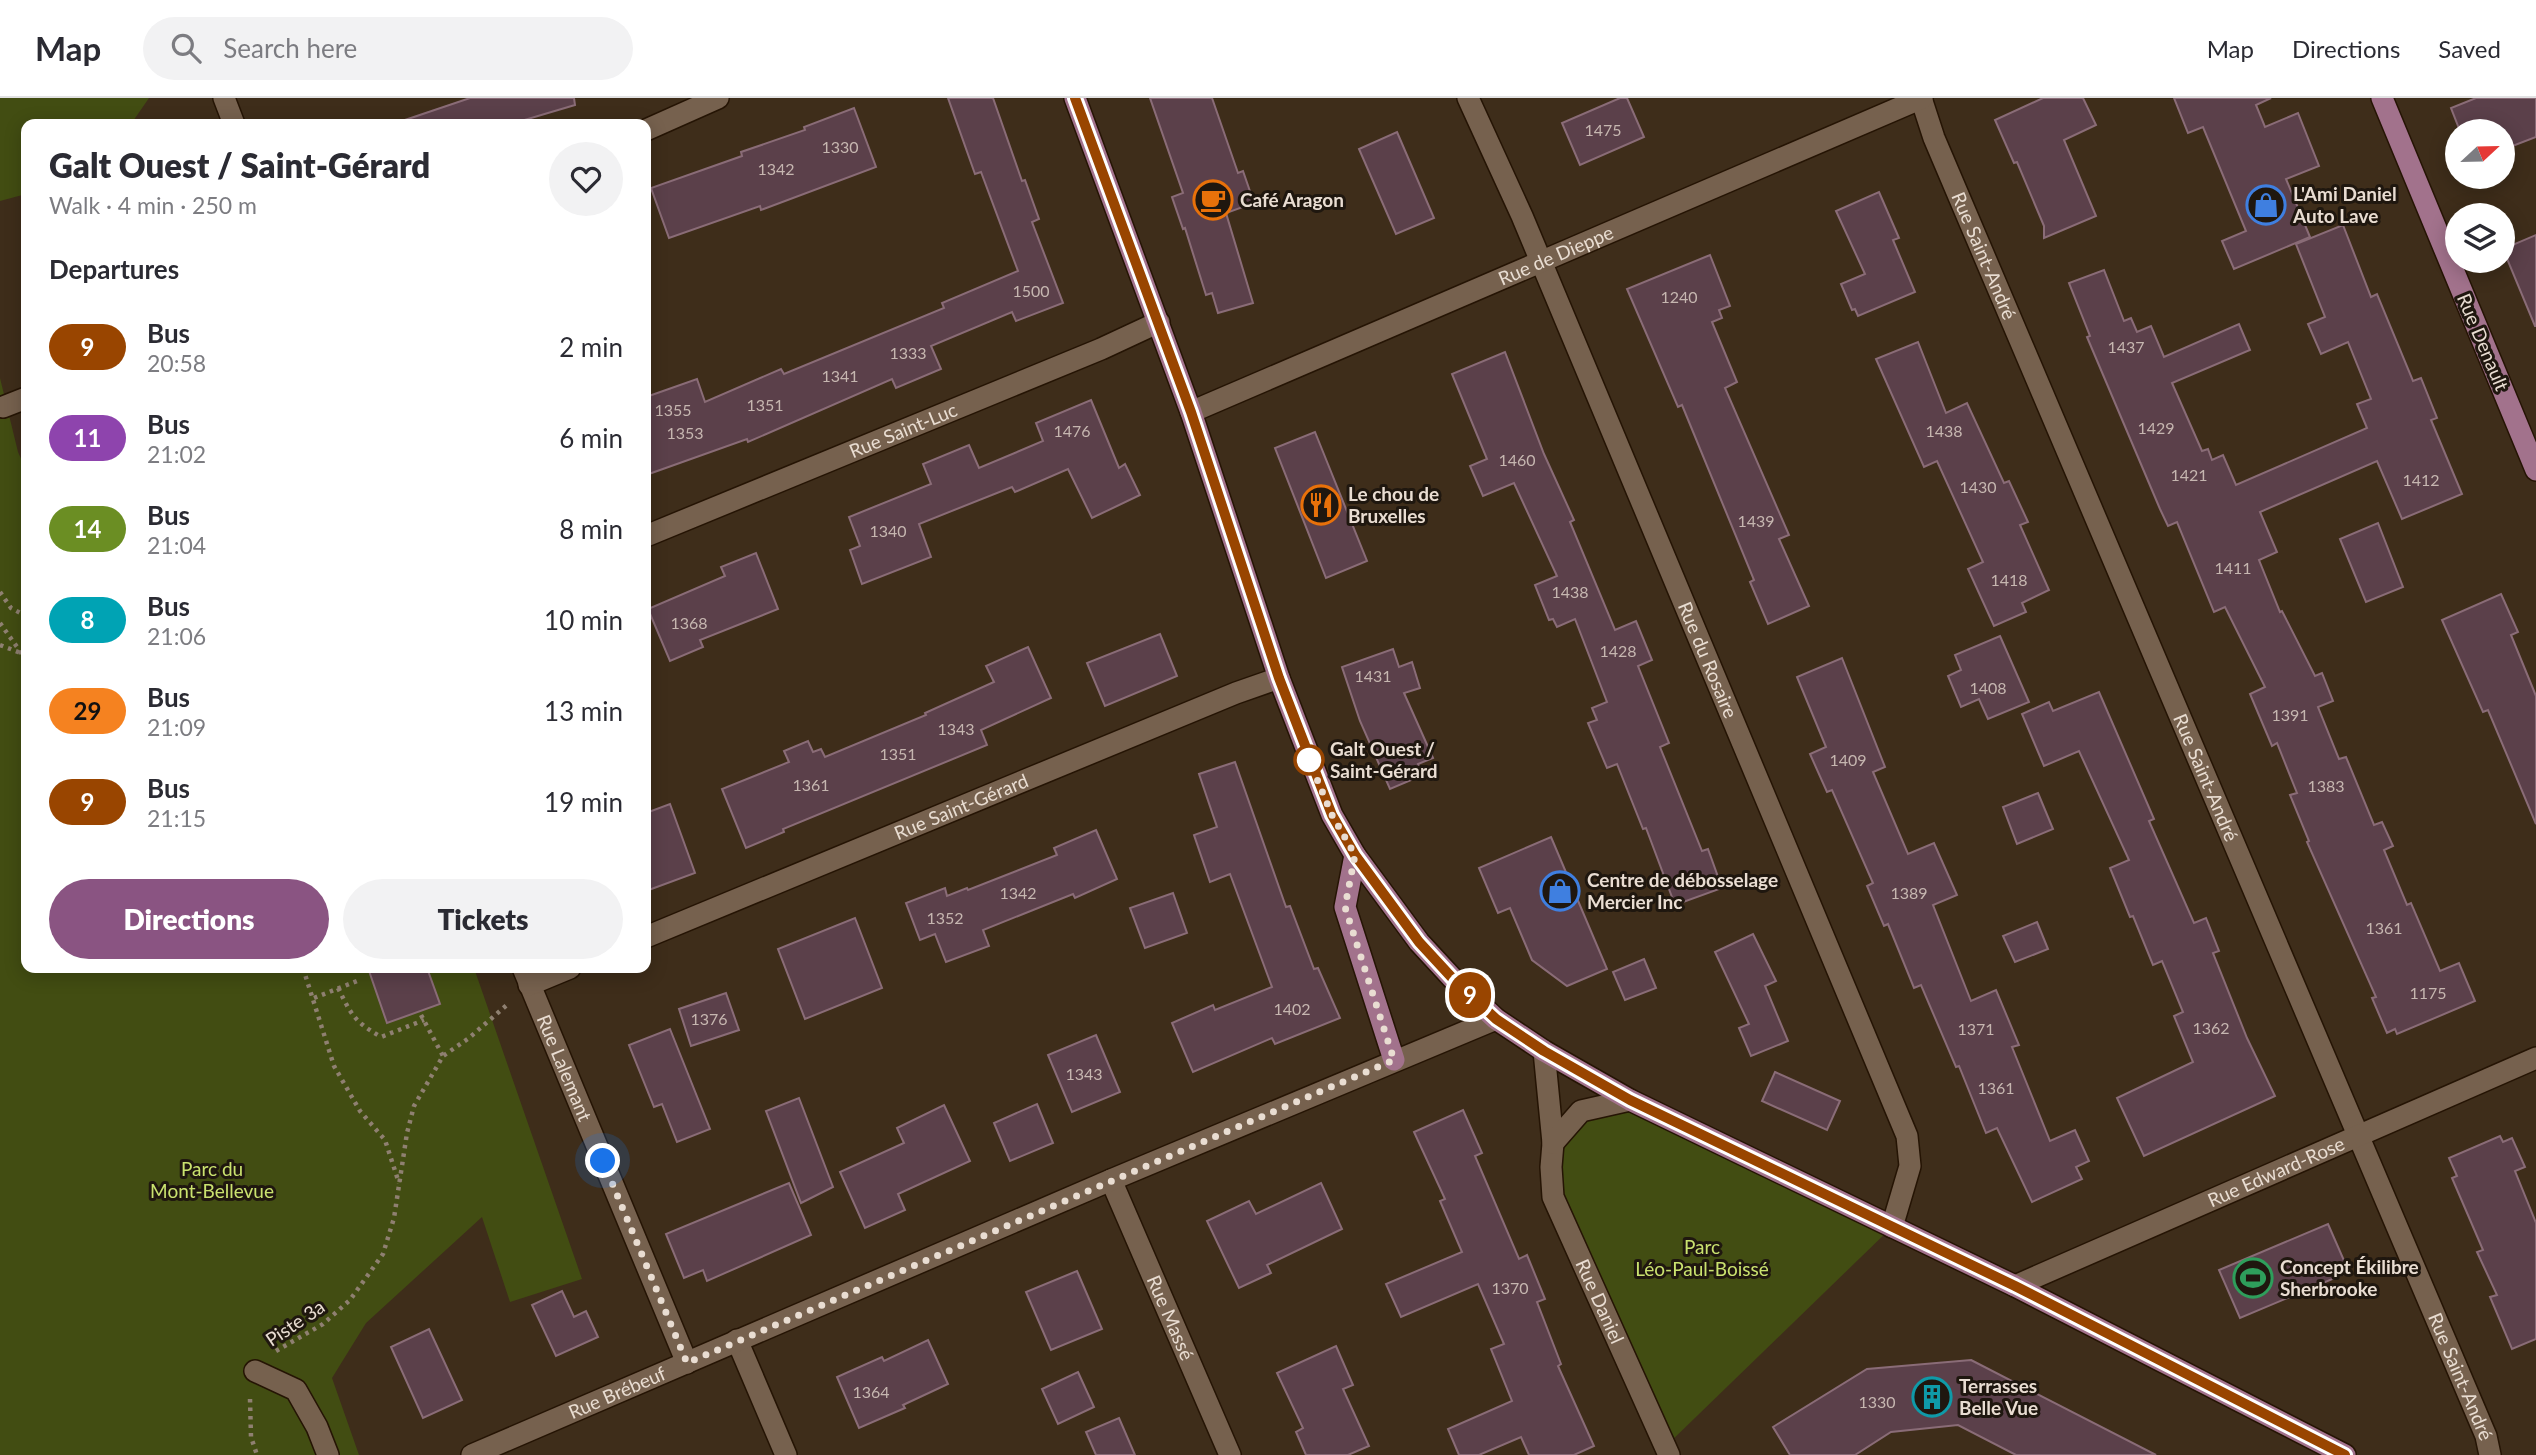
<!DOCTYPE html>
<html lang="en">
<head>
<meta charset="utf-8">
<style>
	:root { --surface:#fff; --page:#f2f2f3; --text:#2b2b33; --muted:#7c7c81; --line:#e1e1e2; --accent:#8a5482 }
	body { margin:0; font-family:Lato,sans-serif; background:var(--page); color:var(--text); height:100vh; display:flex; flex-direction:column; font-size:26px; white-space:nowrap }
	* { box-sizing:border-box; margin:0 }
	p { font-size:23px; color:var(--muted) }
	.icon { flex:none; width:38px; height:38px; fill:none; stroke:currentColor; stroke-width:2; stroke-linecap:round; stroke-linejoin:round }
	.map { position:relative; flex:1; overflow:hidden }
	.sheet { position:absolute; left:21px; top:21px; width:630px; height:854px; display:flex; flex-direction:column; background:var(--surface); border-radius:14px; box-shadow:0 4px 18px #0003 }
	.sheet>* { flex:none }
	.badge { padding:0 14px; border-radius:23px; font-size:24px; line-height:46px }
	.needle { width:46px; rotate:68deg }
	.fabs { position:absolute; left:2445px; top:21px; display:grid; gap:14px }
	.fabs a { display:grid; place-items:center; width:70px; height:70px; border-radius:50%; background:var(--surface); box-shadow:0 4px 18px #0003; font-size:35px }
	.you { position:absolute; width:35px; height:35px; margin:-18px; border:5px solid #fff; border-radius:50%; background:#1a73e8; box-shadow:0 0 0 10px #1a73e833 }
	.map>.badge { position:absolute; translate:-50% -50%; box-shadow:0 0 0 4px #fff }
	h2 { padding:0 28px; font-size:26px; line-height:63px }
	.round { display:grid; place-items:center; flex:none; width:74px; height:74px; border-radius:37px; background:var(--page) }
	.summary { display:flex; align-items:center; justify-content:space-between; height:119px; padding:0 28px }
	h1 { font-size:33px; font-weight:800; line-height:52px }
	.button { display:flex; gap:14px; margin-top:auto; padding:14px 28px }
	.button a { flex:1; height:80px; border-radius:42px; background:var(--accent); color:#fff; font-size:28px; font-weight:800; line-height:80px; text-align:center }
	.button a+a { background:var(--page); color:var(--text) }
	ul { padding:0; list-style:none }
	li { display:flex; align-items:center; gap:21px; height:91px; padding:0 28px }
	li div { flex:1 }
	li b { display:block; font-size:26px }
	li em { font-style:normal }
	li .badge { min-width:77px; font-weight:700; text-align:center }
	header { display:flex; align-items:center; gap:42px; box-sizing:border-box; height:98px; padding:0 35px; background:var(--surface); border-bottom:2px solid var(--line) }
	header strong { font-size:33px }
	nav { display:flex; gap:38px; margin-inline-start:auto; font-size:24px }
	.search { width:490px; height:63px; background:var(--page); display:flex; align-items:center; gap:18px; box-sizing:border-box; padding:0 24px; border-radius:38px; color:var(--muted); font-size:26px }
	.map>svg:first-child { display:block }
</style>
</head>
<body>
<header>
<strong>Map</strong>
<div class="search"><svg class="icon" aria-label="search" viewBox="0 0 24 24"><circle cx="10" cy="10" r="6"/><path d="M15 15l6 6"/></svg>Search here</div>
<nav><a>Map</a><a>Directions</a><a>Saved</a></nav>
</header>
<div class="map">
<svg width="2536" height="1357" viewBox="0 0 2536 1357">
	<rect width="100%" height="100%" fill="#3e2d1a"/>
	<g fill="#424d12">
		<path d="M0,0h149l-18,26h-105v70l-26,7z"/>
		<path d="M0,280l18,74 8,18v498h448l108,311 -72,23 -28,-85 -116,106 -34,55 27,77h-359z"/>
		<path d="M1630,1002l262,127 -226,219 -115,-279 30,-56z"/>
	</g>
	<g fill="#5b404a" stroke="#8a6c77" stroke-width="2">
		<path d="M470,0h104l1,7 -64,19h-105l-1,-4z"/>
		<path d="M948,0h45l29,83 3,-1 14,39 -7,3 31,81 -47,18 -4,-9 -81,34 10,23 -45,19 -4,-9 -144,63 -1,-3 -101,36v-78l51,-18 8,23 76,-33 3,5 160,-66 -2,-5 76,-32 -37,-99 -6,2z"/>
		<path d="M1150,0h62l26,75 5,-2 11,32 -28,10 27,90 -35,10 -6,-20 -6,2 -21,-67 -2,1 -11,-32 11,-4z"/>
		<path d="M1620,0h7l17,39 -64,28 -18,-42z"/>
		<path d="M2043,0h40l13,27 -32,15 32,76 -52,22v-12l-27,-64 -3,1 -19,-43z"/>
		<path d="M2174,0h97l-15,7 9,22 33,-14 21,53 -33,13 24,58 -76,32 -12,-28 24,-10 -43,-104 -15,6z"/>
		<path d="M2476,0h60v39l-34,13v-19h-42l-9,-23z"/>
		<path d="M854,10l22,59 -115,43 -1,-4 -91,32 -18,-50 91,-32 -1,-4 64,-22 -1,-3z"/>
		<path d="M1397,34l37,86 -38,16 -37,-85z"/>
		<path d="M1879,94l20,46 -6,2 22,52 -57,24 -3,-7 -3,1 -11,-26 24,-10 -29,-63z"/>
		<path d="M2343,127l28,72 6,-3 36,87 8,-3 16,40 -6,2 31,74 -60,25 -25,-58 -117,51 17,40 -18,8 21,52 2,-1 33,65 7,-3 11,28 -15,6 21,52 7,-2 28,68 8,-3 11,24 -9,4 23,55 4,-2 29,68 19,-8 16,38 -78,33 -2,-5 -8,4 -15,-35 4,-1 -69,-155 2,-1 -19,-46 7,-2 -20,-50 -5,3 -22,-52 15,-7 -40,-80 -11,5 -37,-90 -9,4 -8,-17 -73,-172 3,-1 -21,-53 35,-13 20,51 7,-3 6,14 14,-6 13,31 75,-33 11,26 -78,33 30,68 6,-2 4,11 11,-5 13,30 131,-57 -10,-24 14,-5 -23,-57 -27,12 -13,-30 17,-7 -29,-73z"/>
		<path d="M2536,137v91h-1l-32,-77z"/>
		<path d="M1710,157l20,51 -11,4 3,8 -10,4 25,60 -12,6 64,147 -10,4 30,67 -41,18 -18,-42 4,-2 -72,-175 -4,2 -51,-118z"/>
		<path d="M1918,244l28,71 21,-10 37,80 5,-2 19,41 -8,3 29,65 -27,13 4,9 -32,14 -26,-57 15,-7 -46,-101 -13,6 -48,-108z"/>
		<path d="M1505,254l39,102 30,66 -4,2 45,108 21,-9 16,39 -14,6 31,77 -9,4 42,104 6,-2 14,39 -47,17 -29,-77 -3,1 -26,-65 -10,4 -19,-45 9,-3 -5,-12 15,-6 -32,-83 -18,8 -4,-8 -4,1 -14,-35 22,-9 -43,-93 -31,13 -13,-30 17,-7 -35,-85z"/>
		<path d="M1091,302l28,68 6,-4 15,31 -48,23 -24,-49 -53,23 -3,-5 -93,37 12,33 -69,27 -12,-34 10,-4 -11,-29 82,-33 -8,-20 46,-19 10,23 64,-27 -7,-18z"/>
		<path d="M1315,334l52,129 -41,17 -51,-130z"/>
		<path d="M2378,425l25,64 -37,15 -26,-63z"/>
		<path d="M756,455l22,56 -78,31 3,7 -33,14 -22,-52 77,-33 -4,-9z"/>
		<path d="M2501,496l17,38 -7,3 25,61v128l-48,-114 -5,2 -41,-92z"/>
		<path d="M1160,536l17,42 -72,30 -18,-43z"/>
		<path d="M2000,538l29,66 -41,17 -9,-20 -18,8 -13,-31 13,-6 -6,-15z"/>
		<path d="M1028,549l23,51 -70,32 6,15 -204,84 1,3 -38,16 -24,-59 67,-27 -5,-11 24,-10 5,11 8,-3 4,8 101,-42 -1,-2 69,-31 -8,-16z"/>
		<path d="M1393,551l6,18 13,-5 8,26 -16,5 29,65 -15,6 5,11 -33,14 -30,-68 -18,-54z"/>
		<path d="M1842,560l43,109 -12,5 35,82 26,-11 23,52 -24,10 38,96 25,-11 23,55 -7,2 38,94 25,-11 14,31 -13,6 6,12 -50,23 -35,-74 -11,5 -27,-67 -3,1 -35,-82 -7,3 -26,-64 -4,2 -17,-40 6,-3 -41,-93 -5,2 -17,-38 16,-7 -29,-70z"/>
		<path d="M2099,594l55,127 -5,2 45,102 12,-5 13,33 -6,2 34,85 28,58 -131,60 -27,-58 76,-36 -19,-46 9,-4 -21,-51 -9,4 -20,-49 -3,1 -20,-49 19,-8 -50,-109 -35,15 -22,-52 27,-12 4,9z"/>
		<path d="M1235,664l51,145 4,-1 24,63 4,-1 22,50 -65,26 -3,-6 -79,34 -21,-49 41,-18 2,5 57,-23 -42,-113 -20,8 -16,-47 23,-8 -18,-53z"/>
		<path d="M2038,695l15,36 -36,15 -14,-37z"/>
		<path d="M670,706l25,69 -49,18v-78z"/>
		<path d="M1096,732l21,49 -42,19 -2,-4 -90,36 6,16 -43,16 -11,-28 -15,6 -14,-37 39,-15 2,8 20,-8 1,2 89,-35 -3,-7z"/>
		<path d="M1551,739l56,132 -40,17 -35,-26 -22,-52 -12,5 -19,-45z"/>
		<path d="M1173,795l14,40 -42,15 -15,-40z"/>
		<path d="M855,820l27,70 -77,31 -27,-70z"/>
		<path d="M2037,824l11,27 -33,13 -12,-26z"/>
		<path d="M1753,836l23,47 -11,5 23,55 -37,15 -12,-28 10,-4 -34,-72z"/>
		<path d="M1644,861l12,29 -31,12 -12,-28z"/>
		<path d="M368,870h59l13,36 -53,19z"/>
		<path d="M726,895l13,37 -48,16 -12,-37z"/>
		<path d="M670,931l40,100 -33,13 -15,-38 -8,3 -25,-62z"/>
		<path d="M1096,937l24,57 -48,20 -24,-57z"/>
		<path d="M1775,974l65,29 -13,29 -65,-29z"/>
		<path d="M799,1000l34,89 -32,16 -35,-92z"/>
		<path d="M1037,1006l16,39 -43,18 -16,-38z"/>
		<path d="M944,1007l26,56 -72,33 7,16 -40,18 -25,-56 64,-29 -7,-15z"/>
		<path d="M1463,1012l19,43 -7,3 44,103 8,-4 18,44 -8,3 24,62 -3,2 36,80 -20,9h-45l-8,-18 -42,18h-20l-11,-26 64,-28 -21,-52 13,-5 -26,-60 -77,33 -15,-33 76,-32 -22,-51 5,-2 -31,-67z"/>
		<path d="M2500,1038l3,6 9,-4 13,29 -10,4 21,52v116l-24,10 -22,-52 7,-2 -20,-43 6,-2 -31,-72 5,-2 -8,-18z"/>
		<path d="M789,1085l22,52 -104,46 -4,-11 -19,8 -18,-44z"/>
		<path d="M1321,1085l21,46 -75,36 4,8 -32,15 -32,-67 42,-20 7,13z"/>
		<path d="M2328,1126l21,48 -109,46 -21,-48z"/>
		<path d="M1077,1173l25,58 -51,21 -25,-58z"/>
		<path d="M562,1193l12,26 12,-6 12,26 -42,19 -24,-51z"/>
		<path d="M429,1231l33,71 -39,18 -32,-71z"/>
		<path d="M928,1242l20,44 -45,21 2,3 -46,20 -22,-51 45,-20 2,4z"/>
		<path d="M1336,1248l17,39 -10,4 26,57 -21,9h-42l-10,-23 7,-4 -26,-55z"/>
		<path d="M1971,1262l185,95h-140l-58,-30 -67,7 -36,23h-65l-17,-28 94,-58z"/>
		<path d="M1078,1274l16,35 -36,17 -16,-35z"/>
		<path d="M1119,1320l16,37h-39l-10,-23z"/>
	</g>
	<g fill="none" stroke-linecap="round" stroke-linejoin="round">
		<g stroke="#251404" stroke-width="24">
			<g id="minor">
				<path d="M224,0l10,26"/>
				<path id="s1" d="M1468,0l54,118 385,920 3,30 -18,61"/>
				<path id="s2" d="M1921,0l13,40 552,1298 4,19"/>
				<path d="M646,32l72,-32"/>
				<path d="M3,309l23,-9"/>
				<path id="s3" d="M1191,314l731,-314"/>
				<path id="s4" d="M646,438l455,-187 58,-27"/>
				<path id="s5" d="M646,839l590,-244 43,-15"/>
				<path id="s6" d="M523,870l164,395"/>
				<path d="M529,887l41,-17"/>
				<path id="s7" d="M1544,953l9,92 -2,24 2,30 116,258"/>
				<path d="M1553,1045l28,-32 49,-11"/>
				<path id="s8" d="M1111,1082l119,275"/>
				<path id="s9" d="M2015,1188l521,-228"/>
				<path d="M737,1242l49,115"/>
				<path d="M255,1273l41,19 21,37 11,28"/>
				<path id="s10" d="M472,1357l639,-275 385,-161"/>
			</g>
		</g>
		<g stroke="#251404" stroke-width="24">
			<g id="major">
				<path d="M1075,0l116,314 88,266 53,137 23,40 64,87 36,39 41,38 48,32 86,49 385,186 330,169"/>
				<path d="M2382,0l154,372"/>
				<path d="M1355,757l-10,52 49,153"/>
			</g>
		</g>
		<g stroke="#8f8071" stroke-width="4.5" stroke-dasharray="3.5 5" stroke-linecap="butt">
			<path d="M0,494l11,16 15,8"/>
			<path d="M0,525l22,31 4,2"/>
			<path d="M0,547l21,8"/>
			<path d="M303,870l31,98 26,45 25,29 14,43"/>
			<path d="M338,890c14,28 16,33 43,49l43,-17"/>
			<path d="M314,900l43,-17"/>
			<path d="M421,917l22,41"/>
			<path d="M276,1253l47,-27 27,-24 33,-46 11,-36 13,-85 7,-27 29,-50 26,-18 39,-34"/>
			<path d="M250,1301l1,38 6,18"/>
		</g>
		<use href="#minor" stroke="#76614e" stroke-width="21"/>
		<use href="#major" stroke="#a2728c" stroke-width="21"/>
	</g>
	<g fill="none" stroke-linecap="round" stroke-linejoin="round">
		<g stroke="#fff" stroke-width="16">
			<path id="line" d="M1075,0l116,314 88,266 53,137 23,40 64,87 36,39 41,38 48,32 86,49 385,186 330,169"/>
		</g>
		<use href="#line" stroke="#994500" stroke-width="10"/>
		<path stroke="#e9ddd2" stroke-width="7" stroke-dasharray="0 12.6" d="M603,1063l84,202 707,-303 -49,-153 10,-52 -23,-40 -23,-55"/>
	</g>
	<defs>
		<g id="cafe-ring" transform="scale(2.0125)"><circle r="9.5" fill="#1f170f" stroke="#e8710a" stroke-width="1.5"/><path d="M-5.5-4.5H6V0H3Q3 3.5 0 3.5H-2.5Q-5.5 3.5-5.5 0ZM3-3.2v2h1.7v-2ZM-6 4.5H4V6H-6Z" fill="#e8710a"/></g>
		<g id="shop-ring" transform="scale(2.0125)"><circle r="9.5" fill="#1f170f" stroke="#3f7fe0" stroke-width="1.5"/><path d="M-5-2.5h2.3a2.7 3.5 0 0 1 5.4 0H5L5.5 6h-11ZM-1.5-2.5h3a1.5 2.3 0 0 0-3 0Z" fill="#3f7fe0"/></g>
		<g id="restaurant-ring" transform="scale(2.0125)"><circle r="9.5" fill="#1f170f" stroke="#e8710a" stroke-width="1.5"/><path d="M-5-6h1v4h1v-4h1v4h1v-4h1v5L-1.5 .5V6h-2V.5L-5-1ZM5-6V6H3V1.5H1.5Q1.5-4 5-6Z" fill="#e8710a"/></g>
		<g id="stadium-ring" transform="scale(2.0125)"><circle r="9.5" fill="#1f170f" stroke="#2e9e5b" stroke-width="1.5"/><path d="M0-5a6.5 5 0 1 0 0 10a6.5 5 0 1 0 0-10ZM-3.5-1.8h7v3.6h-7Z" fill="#2e9e5b"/></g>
		<g id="building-ring" transform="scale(2.0125)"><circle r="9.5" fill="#1f170f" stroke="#0f9aa8" stroke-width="1.5"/><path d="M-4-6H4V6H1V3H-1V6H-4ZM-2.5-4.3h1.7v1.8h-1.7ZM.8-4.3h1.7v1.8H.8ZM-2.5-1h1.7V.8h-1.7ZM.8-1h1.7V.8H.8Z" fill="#0f9aa8"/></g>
	</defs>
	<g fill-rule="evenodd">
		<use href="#cafe-ring" x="1213" y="102"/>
		<use href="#shop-ring" x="2266" y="107"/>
		<use href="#restaurant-ring" x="1321" y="407"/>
		<use href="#shop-ring" x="1560" y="793"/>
		<use href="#stadium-ring" x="2253" y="1180"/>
		<use href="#building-ring" x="1932" y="1299"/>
	</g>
	<circle fill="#fff" stroke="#994500" stroke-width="3.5" cx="1309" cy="662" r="14"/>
	<g text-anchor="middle" stroke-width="6" stroke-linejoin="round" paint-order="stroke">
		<g font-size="16" fill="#c6b6b0">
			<text x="1603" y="38">1475</text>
			<text x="840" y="55">1330</text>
			<text x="776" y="77">1342</text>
			<text x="1031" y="199">1500</text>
			<text x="1679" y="205">1240</text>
			<text x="2126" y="255">1437</text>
			<text x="908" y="261">1333</text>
			<text x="840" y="284">1341</text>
			<text x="765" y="313">1351</text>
			<text x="673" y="318">1355</text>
			<text x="2156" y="336">1429</text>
			<text x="1072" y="339">1476</text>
			<text x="1944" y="339">1438</text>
			<text x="685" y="341">1353</text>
			<text x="1517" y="368">1460</text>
			<text x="2189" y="383">1421</text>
			<text x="2421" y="388">1412</text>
			<text x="1978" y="395">1430</text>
			<text x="1756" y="429">1439</text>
			<text x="888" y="439">1340</text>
			<text x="2233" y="476">1411</text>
			<text x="2009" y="488">1418</text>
			<text x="1570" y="500">1438</text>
			<text x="689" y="531">1368</text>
			<text x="1618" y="559">1428</text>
			<text x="1373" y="584">1431</text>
			<text x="1988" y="596">1408</text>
			<text x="2290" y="623">1391</text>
			<text x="956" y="637">1343</text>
			<text x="898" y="662">1351</text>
			<text x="1848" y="668">1409</text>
			<text x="811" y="693">1361</text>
			<text x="2326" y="694">1383</text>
			<text x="1018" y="801">1342</text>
			<text x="1909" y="801">1389</text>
			<text x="945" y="826">1352</text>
			<text x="2384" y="836">1361</text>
			<text x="2428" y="901">1175</text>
			<text x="1292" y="917">1402</text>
			<text x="709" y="927">1376</text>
			<text x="2211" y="936">1362</text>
			<text x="1976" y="937">1371</text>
			<text x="1084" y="982">1343</text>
			<text x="1996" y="996">1361</text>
			<text x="1510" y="1196">1370</text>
			<text x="871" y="1300">1364</text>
			<text x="1877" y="1310">1330</text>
		</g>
		<g font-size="19" font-weight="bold" fill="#e9ddd2" stroke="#1f170f" text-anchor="start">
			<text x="2293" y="103">L'Ami Daniel<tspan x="2293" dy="22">Auto Lave</tspan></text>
			<text x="1240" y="109">Café Aragon</text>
			<text x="1348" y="403">Le chou de<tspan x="1348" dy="22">Bruxelles</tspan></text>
			<text x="1587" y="789">Centre de débosselage<tspan x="1587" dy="22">Mercier Inc</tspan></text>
			<text x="2280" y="1176">Concept Ékilibre<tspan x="2280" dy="22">Sherbrooke</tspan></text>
			<text x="1959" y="1295">Terrasses<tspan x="1959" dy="22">Belle Vue</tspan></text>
		</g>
		<g font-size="19" fill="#e9ddd2" stroke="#1f170f">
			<text dy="7" stroke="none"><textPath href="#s3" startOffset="397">Rue de Dieppe</textPath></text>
			<text dy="7" stroke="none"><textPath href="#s2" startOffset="170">Rue Saint-André</textPath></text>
			<text transform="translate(2483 244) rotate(67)" y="7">Rue Denault</text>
			<text dy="7" stroke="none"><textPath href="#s4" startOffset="278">Rue Saint-Luc</textPath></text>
			<text dy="7" stroke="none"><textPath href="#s1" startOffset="611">Rue du Rosaire</textPath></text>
			<text dy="7" stroke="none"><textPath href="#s2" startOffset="737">Rue Saint-André</textPath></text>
			<text dy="7" stroke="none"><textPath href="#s5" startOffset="341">Rue Saint-Gérard</textPath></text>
			<text dy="7" stroke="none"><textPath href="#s6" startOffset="108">Rue Lalemant</textPath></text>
			<text dy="7" stroke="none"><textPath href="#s9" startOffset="285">Rue Edward-Rose</textPath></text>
			<text dy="7" stroke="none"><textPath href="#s7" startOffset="261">Rue Daniel</textPath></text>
			<text dy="7" stroke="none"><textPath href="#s8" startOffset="150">Rue Massé</textPath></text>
			<text transform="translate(295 1225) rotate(-34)" y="7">Piste 3a</text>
			<text dy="7" stroke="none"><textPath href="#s2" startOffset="1388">Rue Saint-André</textPath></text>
			<text dy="7" stroke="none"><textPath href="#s10" startOffset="158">Rue Brébeuf</textPath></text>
		</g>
		<g font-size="19" font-weight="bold" fill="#e9ddd2" stroke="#1f170f" text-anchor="start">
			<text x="1330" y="658">Galt Ouest /<tspan x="1330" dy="22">Saint-Gérard</tspan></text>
		</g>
		<g font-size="19" fill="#cae26f" stroke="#1f170f">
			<text x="212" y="1078">Parc du<tspan x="212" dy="22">Mont-Bellevue</tspan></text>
			<text x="1702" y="1156">Parc<tspan x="1702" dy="22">Léo-Paul-Boissé</tspan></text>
		</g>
	</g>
</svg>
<div class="fabs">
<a><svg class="needle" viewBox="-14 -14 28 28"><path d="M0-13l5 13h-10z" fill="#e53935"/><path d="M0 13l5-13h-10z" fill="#7c7c81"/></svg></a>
<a><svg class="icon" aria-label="layers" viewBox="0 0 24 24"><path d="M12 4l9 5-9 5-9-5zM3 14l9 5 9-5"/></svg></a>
</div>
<div class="you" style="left:603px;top:1063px"></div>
<b class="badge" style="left:1470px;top:897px;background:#994500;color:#fff">9</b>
<section class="sheet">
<div class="summary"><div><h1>Galt Ouest / Saint-Gérard</h1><p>Walk · 4 min · 250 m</p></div><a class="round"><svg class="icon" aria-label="heart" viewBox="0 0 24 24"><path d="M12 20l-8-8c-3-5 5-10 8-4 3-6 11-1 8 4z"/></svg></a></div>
<h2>Departures</h2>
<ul>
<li><span class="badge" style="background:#994500;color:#fff">9</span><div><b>Bus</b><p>20:58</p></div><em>2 min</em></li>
<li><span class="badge" style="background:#8e44ad;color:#fff">11</span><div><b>Bus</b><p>21:02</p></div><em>6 min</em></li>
<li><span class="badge" style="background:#6b8e23;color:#fff">14</span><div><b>Bus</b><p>21:04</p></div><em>8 min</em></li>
<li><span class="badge" style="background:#00a3b4;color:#fff">8</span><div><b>Bus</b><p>21:06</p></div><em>10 min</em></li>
<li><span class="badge" style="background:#f58220;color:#111">29</span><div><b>Bus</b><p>21:09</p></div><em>13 min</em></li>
<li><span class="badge" style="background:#994500;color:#fff">9</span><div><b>Bus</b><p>21:15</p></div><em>19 min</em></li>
</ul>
<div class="button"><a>Directions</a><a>Tickets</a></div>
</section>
</div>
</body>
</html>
